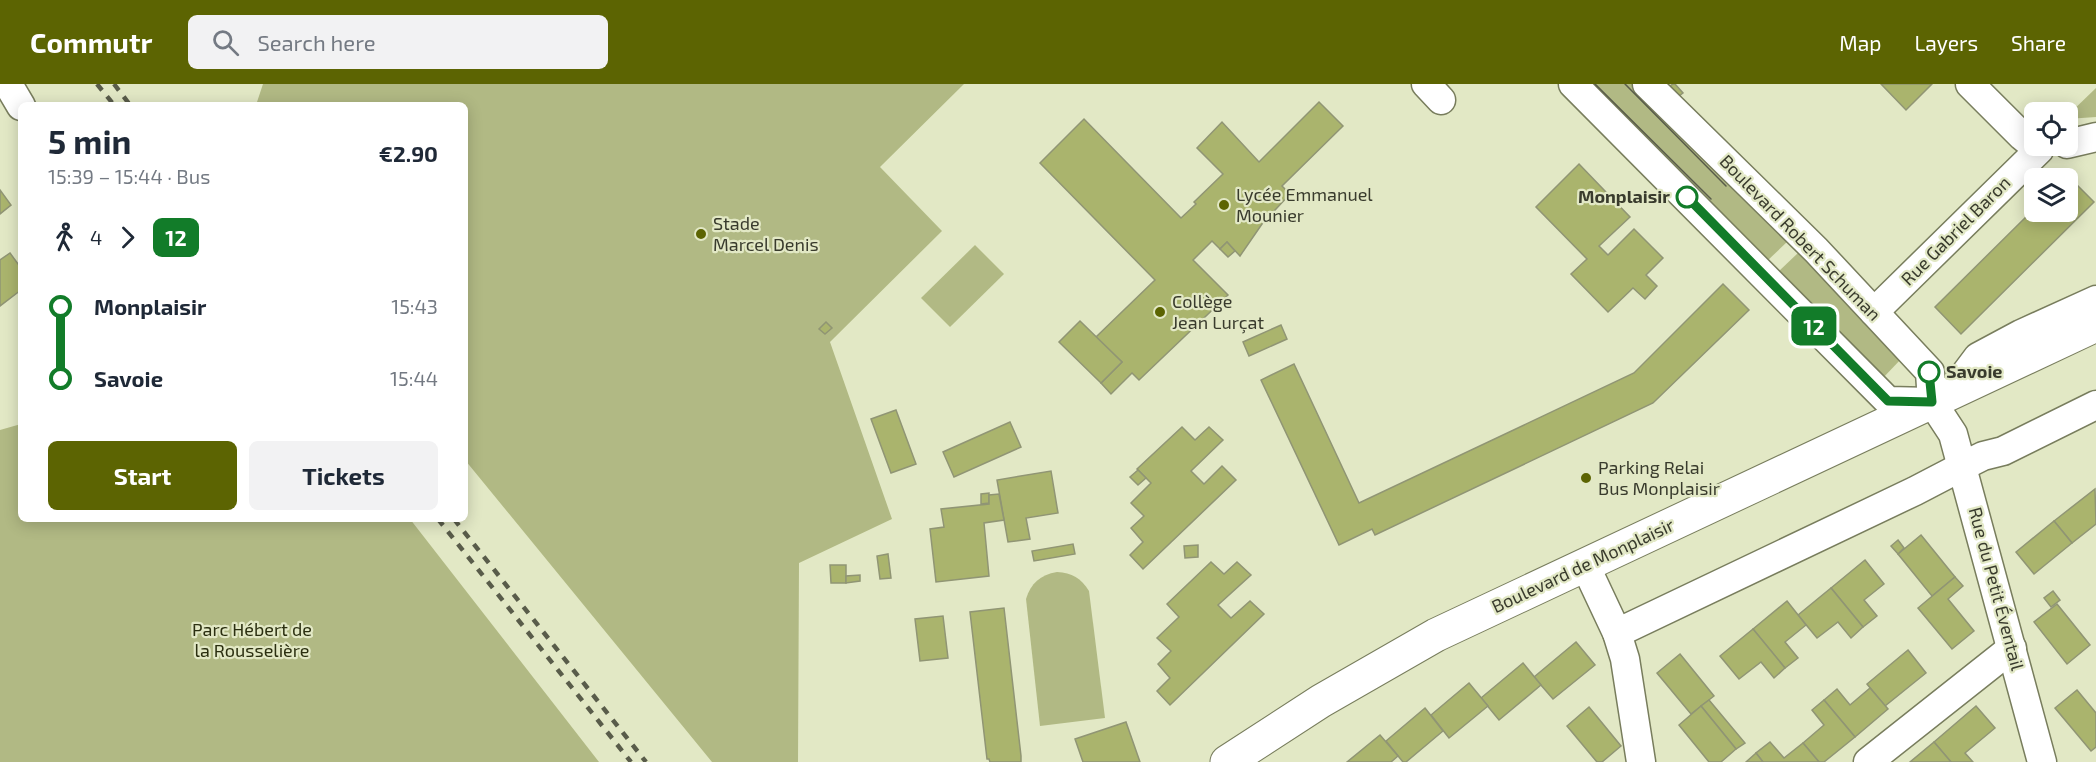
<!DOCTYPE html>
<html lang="en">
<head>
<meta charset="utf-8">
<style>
	:root { --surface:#fff; --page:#f2f2f3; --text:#1f2937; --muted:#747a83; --accent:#5c6402 }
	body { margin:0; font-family:"Exo 2",sans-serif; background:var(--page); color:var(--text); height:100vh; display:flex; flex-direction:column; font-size:22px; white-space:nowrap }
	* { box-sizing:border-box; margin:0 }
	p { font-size:20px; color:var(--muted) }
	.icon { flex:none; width:33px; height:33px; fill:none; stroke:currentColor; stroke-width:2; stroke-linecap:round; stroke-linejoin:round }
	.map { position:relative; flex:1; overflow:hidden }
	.details { position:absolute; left:18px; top:18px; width:450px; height:420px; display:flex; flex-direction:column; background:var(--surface); border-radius:9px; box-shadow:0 3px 15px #0003 }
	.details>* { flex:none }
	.badge { padding:0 12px; border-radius:9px; font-size:21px; line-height:39px }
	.controls { position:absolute; left:2024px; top:18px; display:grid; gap:12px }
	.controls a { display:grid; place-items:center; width:54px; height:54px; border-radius:9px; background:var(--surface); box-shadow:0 3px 15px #0003; font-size:30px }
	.map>.badge { position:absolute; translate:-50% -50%; box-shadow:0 0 0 3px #fff }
	.legs { display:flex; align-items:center; gap:9px; height:66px; padding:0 30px; font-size:20px }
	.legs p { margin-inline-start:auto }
	.head { display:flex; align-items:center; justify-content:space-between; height:102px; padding:0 30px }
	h1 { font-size:33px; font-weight:700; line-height:45px }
	.primary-button { display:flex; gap:12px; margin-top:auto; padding:12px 30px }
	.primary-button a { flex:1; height:69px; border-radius:9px; background:var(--accent); color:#fff; font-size:24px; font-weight:700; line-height:69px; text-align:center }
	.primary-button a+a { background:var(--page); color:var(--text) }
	ul { padding:0 30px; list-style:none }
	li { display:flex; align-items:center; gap:21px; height:72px; font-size:22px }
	li i { display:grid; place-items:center; width:9px; height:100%; margin:0 8px; background:currentColor }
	li i::after { content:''; width:15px; height:15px; margin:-8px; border:4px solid; border-radius:50%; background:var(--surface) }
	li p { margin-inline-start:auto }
	li:first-child i { background:linear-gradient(#0000 50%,currentColor 0) }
	li:last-child i { background:linear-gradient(currentColor 50%,#0000 0) }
	header { display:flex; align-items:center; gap:36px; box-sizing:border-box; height:84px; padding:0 30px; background:var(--accent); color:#fff }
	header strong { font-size:28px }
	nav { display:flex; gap:33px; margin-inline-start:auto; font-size:21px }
	.search { width:420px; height:54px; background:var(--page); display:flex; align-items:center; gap:15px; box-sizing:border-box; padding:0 21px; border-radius:9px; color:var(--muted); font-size:22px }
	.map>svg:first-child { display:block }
</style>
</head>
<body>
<header>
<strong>Commutr</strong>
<div class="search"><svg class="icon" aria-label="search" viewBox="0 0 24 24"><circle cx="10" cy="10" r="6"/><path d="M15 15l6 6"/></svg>Search here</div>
<nav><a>Map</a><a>Layers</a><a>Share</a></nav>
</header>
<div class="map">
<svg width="2096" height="678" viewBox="0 0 2096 678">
	<rect width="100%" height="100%" fill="#e2e8c5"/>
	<g fill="#b1b984">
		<path d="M263,0h701l-84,83 62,64 -112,111 62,177 -93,44 -1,199h-86l-247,-302v-355h-209z"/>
		<path d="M1588,0h45l155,157 -23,22z"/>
		<path d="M2096,4v29l-29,2v-3z"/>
		<path d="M975,161l29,29 -54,53 -29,-29z"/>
		<path d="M1799,168l104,105 -22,23 -105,-106z"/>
		<path d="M21,340v95h389l189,243h-599v-332z"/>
		<path d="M1057,488c15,1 24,6 32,19l16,127 -65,8 -14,-127c5,-16 14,-24 31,-27z"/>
	</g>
	<g fill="#aab46d" stroke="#909574" stroke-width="1.5">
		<path d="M1673,0h2l8,9 -4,3 -9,-10z"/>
		<path d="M1881,0h51l-26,26z"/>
		<path d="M1319,18l24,24 -61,60 8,8 -28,30 -22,32 -13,-14 -7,7 -8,-8 -19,19 35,35 -89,85 -7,-7 -21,21 -10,-11 21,-21 -26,-25 59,-57 -115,-117 44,-44 97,99 15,-14 -2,-2 29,-28 -26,-26 25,-26 37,40z"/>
		<path d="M1579,80l51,53 -31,29 9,9 26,-26 29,29 -17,17 11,11 -12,13 -12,-11 -25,24 -37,-38 16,-15 -51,-52z"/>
		<path d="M2068,92l26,26 -133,132 -26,-27 99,-98v3h33v-34h-2z"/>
		<path d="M0,106l11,15 -11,9z"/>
		<path d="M1227,158l8,9 -7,6 -8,-8z"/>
		<path d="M10,169l11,15v22l-21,16v-46z"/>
		<path d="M1723,200l26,26 -96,93 -278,132 -3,-6 -33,16 -78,-165 33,-16 65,139 275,-130z"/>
		<path d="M1080,237l42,41 -21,21 -42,-41z"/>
		<path d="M826,238l6,6 -7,6 -6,-5z"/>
		<path d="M1281,241l6,14 -38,17 -6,-14z"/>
		<path d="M896,326l20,54 -25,9 -20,-54z"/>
		<path d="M1010,338l11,25 -67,30 -11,-25z"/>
		<path d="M1182,343l13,13 14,-13 14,13 -32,31 13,13 18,-18 14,14 -93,89 -13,-14 13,-13 -12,-14 13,-12 -13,-13 20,-20 -14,-14z"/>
		<path d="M1138,386l8,8 -8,7 -8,-8z"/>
		<path d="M1051,387l7,42 -32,5 4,21 -22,3 -11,-62z"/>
		<path d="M2095,405l1,35 -24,19 -18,-22z"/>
		<path d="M989,409v10l-8,1v-10z"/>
		<path d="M999,410l5,26 -20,3 5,53 -53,6 -6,-53 14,-2 -3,-18 48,-5v-9z"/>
		<path d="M2054,437l18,22 -38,31 -18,-22z"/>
		<path d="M1921,451l34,42 -23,19 -34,-42z"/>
		<path d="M1898,456l6,8 -6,6 -7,-8z"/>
		<path d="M1073,460l2,10 -41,7 -2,-10z"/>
		<path d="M1198,461v12l-13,1 -1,-12z"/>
		<path d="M888,470l3,24 -11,1 -3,-23z"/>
		<path d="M1865,476l19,24 -20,16 13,16 -14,11 -32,-39z"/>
		<path d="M1211,478l13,12 13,-12 14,13 -33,30 13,13 19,-17 14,13 -94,91 -13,-14 13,-13 -12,-14 13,-13 -14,-13 22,-21 -12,-13z"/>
		<path d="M830,481h16v18h-15z"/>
		<path d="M860,491v6l-14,2v-7z"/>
		<path d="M1955,493l8,9 -15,13 26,32 -22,18 -34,-41z"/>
		<path d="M1831,504l32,39 -12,11 -13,-16 -21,16 -19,-23z"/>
		<path d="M2053,507l7,9 -9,7 -7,-9z"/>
		<path d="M1787,517l19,24 -21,17 13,16 -13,10 -32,-39z"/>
		<path d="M2057,520l33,41 -23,19 -33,-42z"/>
		<path d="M1004,524l17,148v6h-31l-1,-3h-2l-17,-147z"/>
		<path d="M943,532l5,42 -28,3 -5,-42z"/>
		<path d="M1753,545l32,39 -11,10 -13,-16 -22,17 -19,-23z"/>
		<path d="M1576,558l19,23 -42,34 -19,-22z"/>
		<path d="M1908,566l18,23 -41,33 -18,-22z"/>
		<path d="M1680,570l34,42 -23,18 -34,-41z"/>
		<path d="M1523,579l18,22 -42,35 -18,-22z"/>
		<path d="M1469,599l19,23 -39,32 -18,-23z"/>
		<path d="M1870,604l18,21 -33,28 -31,-37 13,-11 13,16z"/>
		<path d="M2077,606l19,23v34l-5,4 -36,-43z"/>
		<path d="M1709,616l36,43 -9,6 -35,-43z"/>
		<path d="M1824,616l31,37 -31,25h-5l-16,-19 21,-18 -12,-15z"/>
		<path d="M1701,622l35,43 -15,13h-12l-30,-37z"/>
		<path d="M1976,622l19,22 -30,25 8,9h-22l-17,-20z"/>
		<path d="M1589,623l32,39 -19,16h-5l-30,-36z"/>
		<path d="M1425,624l18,23 -37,31h-3l-17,-21z"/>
		<path d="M1126,638l14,40h-57l-8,-23z"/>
		<path d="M1380,651l18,21 -7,6h-44z"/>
		<path d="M1770,658l14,16 19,-15 16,19h-56l-7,-9z"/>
		<path d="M1934,658l17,20h-41z"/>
		<path d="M1756,669l7,9h-17z"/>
	</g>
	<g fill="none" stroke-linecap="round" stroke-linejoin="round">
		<g stroke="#787d5d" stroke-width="31">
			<g id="minor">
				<path d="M8,0l13,22"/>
				<path d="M1426,0l15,16"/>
				<path d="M1573,0l315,317 44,1"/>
				<path d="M1647,0l169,166 114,122 2,30 21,32 89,328"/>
				<path d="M2067,60l29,-7"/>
				<path d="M1874,228l165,-162 -17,-14 -52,-52"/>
				<path d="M1951,309l27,-36 43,-23 75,-34"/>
				<path d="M1585,481l32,68 8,26 16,103"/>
				<path d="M1617,549l298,-142 48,-25 20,-10 20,-5 93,-46"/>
				<path d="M1868,678l144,-114"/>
			</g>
		</g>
		<g stroke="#787d5d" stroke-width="35">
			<path id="major" d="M1227,678l94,-61 115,-66 660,-310"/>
		</g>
		<use href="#minor" stroke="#fff" stroke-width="28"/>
		<use href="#major" stroke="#fff" stroke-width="33"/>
		<g stroke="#595c4a" stroke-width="1.5">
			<path d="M1595,0l116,115"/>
			<path d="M1625,0l101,102"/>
		</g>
		<g stroke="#595c4a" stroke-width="4.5" stroke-dasharray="8 8" stroke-linecap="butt">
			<path d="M97,0l17,21"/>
			<path d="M114,0l16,21"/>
			<path d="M438,435l193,243"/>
			<path d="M454,435l192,243"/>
		</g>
	</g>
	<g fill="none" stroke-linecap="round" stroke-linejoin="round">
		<g stroke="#fff" stroke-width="14">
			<path id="line-1" d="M1687,113l201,204 44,1 -3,-30"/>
		</g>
		<use href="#line-1" stroke="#127c29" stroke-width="9"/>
	</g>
	<g fill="#fff" stroke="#127c29" stroke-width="3">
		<circle cx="1687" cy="113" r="10"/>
		<circle cx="1929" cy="288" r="10"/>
	</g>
	<g fill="#5c6402" stroke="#e2e8c5" stroke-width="2">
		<circle cx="1224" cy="121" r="6"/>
		<circle cx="701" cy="150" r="6"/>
		<circle cx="1160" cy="228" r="6"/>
		<circle cx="1586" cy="394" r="6"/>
	</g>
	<g text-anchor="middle" stroke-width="4.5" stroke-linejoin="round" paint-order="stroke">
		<g font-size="18" fill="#393b2d" stroke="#e2e8c5" text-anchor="start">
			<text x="1236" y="117">Lycée Emmanuel<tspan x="1236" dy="21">Mounier</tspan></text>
			<text x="713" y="146">Stade<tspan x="713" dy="21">Marcel Denis</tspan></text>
			<text x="1172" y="224">Collège<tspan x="1172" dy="21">Jean Lurçat</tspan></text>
			<text x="1598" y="390">Parking Relai<tspan x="1598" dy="21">Bus Monplaisir</tspan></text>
		</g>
		<g font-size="18" font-weight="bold" fill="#393b2d" stroke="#e2e8c5" text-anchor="end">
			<text x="1670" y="119">Monplaisir</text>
			<text x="1946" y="294" text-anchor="start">Savoie</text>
		</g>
		<g font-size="18" fill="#393b2d" stroke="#e2e8c5">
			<text transform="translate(1956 147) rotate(-45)" y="6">Rue Gabriel Baron</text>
			<text transform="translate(1800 154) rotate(46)" y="6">Boulevard Robert Schuman</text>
			<text transform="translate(1583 482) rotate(-25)" y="6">Boulevard de Monplaisir</text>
			<text transform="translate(1996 505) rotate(75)" y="6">Rue du Petit Éventail</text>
		</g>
		<g font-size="18" fill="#2b2f10" stroke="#e2e8c5">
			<text x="252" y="552">Parc Hébert de<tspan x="252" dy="21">la Rousselière</tspan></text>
		</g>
	</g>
</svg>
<div class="controls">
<a><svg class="icon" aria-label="locate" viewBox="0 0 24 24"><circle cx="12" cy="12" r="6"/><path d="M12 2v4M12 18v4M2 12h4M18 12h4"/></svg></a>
<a><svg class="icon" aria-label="layers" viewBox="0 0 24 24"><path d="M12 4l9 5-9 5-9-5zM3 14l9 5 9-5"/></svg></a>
</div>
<b class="badge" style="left:1814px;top:242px;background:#127c29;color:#fff">12</b>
<section class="details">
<div class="head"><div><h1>5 min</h1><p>15:39 – 15:44 · Bus</p></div><b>€2.90</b></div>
<div class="legs"><svg class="icon" aria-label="walk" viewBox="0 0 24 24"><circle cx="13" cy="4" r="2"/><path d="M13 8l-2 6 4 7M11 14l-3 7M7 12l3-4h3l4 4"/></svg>4<svg class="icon" aria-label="forward" viewBox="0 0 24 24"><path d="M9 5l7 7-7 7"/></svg><b class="badge" style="background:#127c29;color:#fff">12</b></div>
<ul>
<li><i style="color:#127c29"></i><b>Monplaisir</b><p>15:43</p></li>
<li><i style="color:#127c29"></i><b>Savoie</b><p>15:44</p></li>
</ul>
<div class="primary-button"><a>Start</a><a>Tickets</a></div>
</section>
</div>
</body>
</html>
